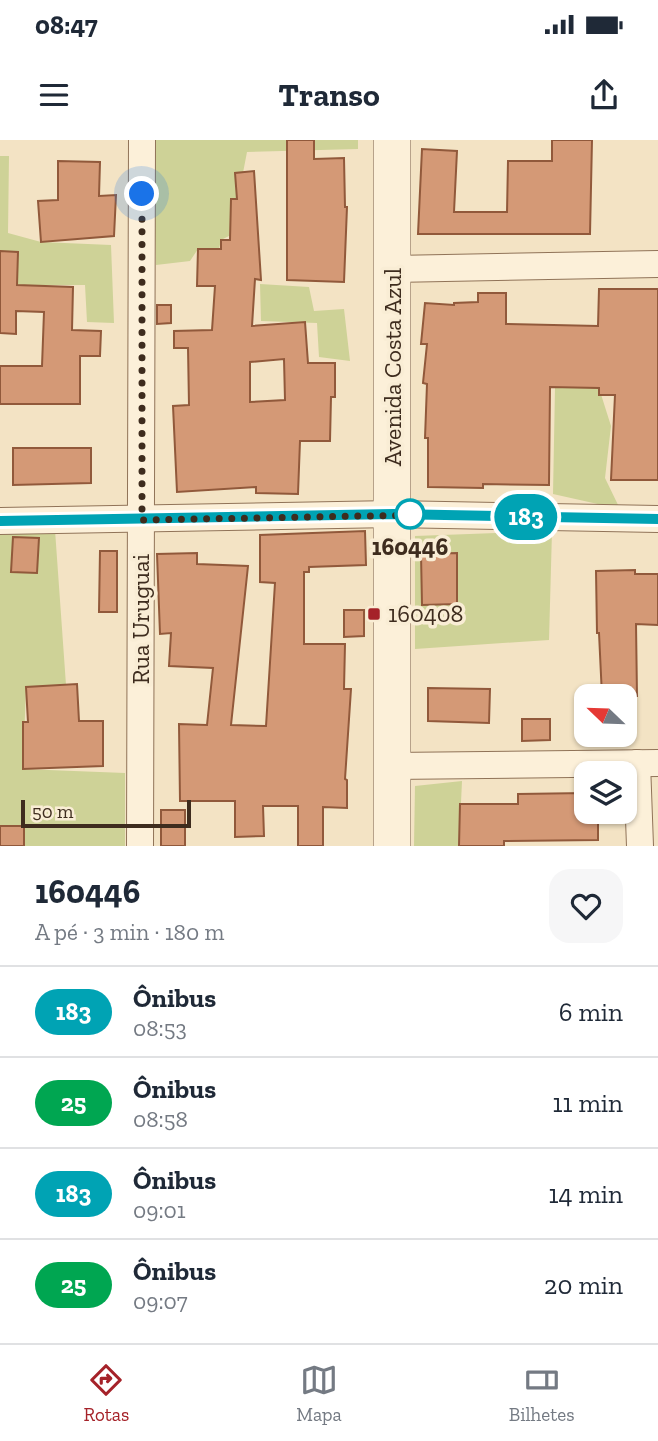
<!DOCTYPE html>
<html lang="pt">
<head>
<meta charset="utf-8">
<style>
	:root { --surface:#fff; --page:#f6f6f7; --text:#1f2937; --muted:#747a83; --line:#e0e1e3; --accent:#a52229 }
	body { margin:0; font-family:"Zilla Slab",serif; background:var(--page); color:var(--text); height:100vh; display:flex; flex-direction:column; font-size:26px; white-space:nowrap }
	* { box-sizing:border-box; margin:0 }
	p { font-size:23px; color:var(--muted) }
	.icon { flex:none; width:38px; height:38px; fill:none; stroke:currentColor; stroke-width:2; stroke-linecap:round; stroke-linejoin:round }
	.map { position:relative; height:706px; overflow:hidden }
	.side { display:flex; flex-direction:column; background:var(--surface); flex:1 }
	.side>* { flex:none }
	.badge { padding:0 14px; border-radius:23px; font-size:24px; line-height:46px }
	.needle { width:46px; rotate:293deg }
	.controls { position:absolute; left:574px; top:544px; display:grid; gap:14px }
	.controls a { display:grid; place-items:center; width:63px; height:63px; border-radius:14px; background:var(--surface); box-shadow:0 2px 5px #0004; font-size:35px }
	.scale { position:absolute; left:21px; bottom:18px; width:170px; box-sizing:border-box; padding-left:7px; border:4px solid #3e2c1e; border-top:0; font-size:19px; line-height:24px; white-space:nowrap; color:#3e2c1e; -webkit-text-stroke:5px #f9edd5; paint-order:stroke }
	.you { position:absolute; width:35px; height:35px; margin:-18px; border:5px solid #fff; border-radius:50%; background:#1a73e8; box-shadow:0 0 0 10px #1a73e833 }
	.map>.badge { position:absolute; translate:-50% -50%; box-shadow:0 0 0 4px #fff }
	.round { display:grid; place-items:center; flex:none; width:74px; height:74px; border-radius:21px; background:var(--page) }
	.summary { display:flex; align-items:center; justify-content:space-between; height:119px; padding:0 35px }
	h1 { font-size:33px; font-weight:700; line-height:52px }
	ul { padding:0; list-style:none }
	li { display:flex; align-items:center; gap:21px; height:91px; padding:0 35px; border-top:2px solid var(--line) }
	li div { flex:1 }
	li b { display:block; font-size:26px }
	li em { font-style:normal }
	li .badge { min-width:77px; font-weight:700; text-align:center }
	.status { display:flex; justify-content:space-between; align-items:center; height:49px; padding:0 35px; background:var(--surface); direction:ltr }
	.status svg { height:19px; fill:currentColor }
	header { display:flex; justify-content:space-between; align-items:center; height:91px; padding:0 35px; background:var(--surface); font-size:32px; font-weight:700 }
	.tab-bar { display:flex; justify-content:space-around; align-items:center; height:98px; border-top:2px solid var(--line); background:var(--surface); font-size:19px; color:var(--muted) }
	.tab-bar a { display:grid; justify-items:center; gap:4px }
	.tab-bar .selected { color:var(--accent) }
	.map>svg:first-child { display:block }
</style>
</head>
<body>
<div class="status"><b>08:47</b><svg viewBox="0 0 49 12"><path d="M0 12V9h3v3zM5 12V6h3v6zM10 12V3h3v9zM15 12V0h3v12zM26 1h20v11H26zM47 4h2v5h-2z"/></svg></div>
<header><svg class="icon" aria-label="menu" viewBox="0 0 24 24"><path d="M4 6h16M4 12h16M4 18h16"/></svg>Transo<svg class="icon" aria-label="share" viewBox="0 0 24 24"><path d="M12 15V3M7 8l5-5 5 5M5 13v7h14v-7"/></svg></header>
<div class="map">
<svg width="658" height="706" viewBox="0 0 658 706">
	<rect width="100%" height="100%" fill="#f3e3c4"/>
	<g fill="#ced297">
		<path d="M152,0h206v9l-111,3 -16,83 -10,5 -2,9h-21l-8,12 -34,4z"/>
		<path d="M0,16h9l-1,77 33,9 70,3 3,78 -27,-1 -2,-37h-68l1,-33 -18,-1z"/>
		<path d="M260,144l49,3 5,24 30,-2 6,52 -31,-4 -2,-34 -56,-2z"/>
		<path d="M555,248h44l12,38 -6,52 15,31 -67,-15z"/>
		<path d="M55,390l11,155 -40,2 -3,82 102,4v73h-125v-314z"/>
		<path d="M552,391l-3,109 -134,9v-113z"/>
		<path d="M462,641l-3,65h-45l1,-60z"/>
	</g>
	<g fill="#d49976" stroke="#91593b" stroke-width="2" fill-rule="evenodd">
		<path d="M287,0h27v19l30,-1 1,49h2l-3,75 -57,-2z"/>
		<path d="M552,0h40l-2,94h-172l4,-85 35,2 -3,61h53l1,-51h44z"/>
		<path d="M58,21l42,1 -1,34 17,-1 -2,41 -73,6 -3,-41 20,-1z"/>
		<path d="M254,31l7,109 -6,-1 -3,47 53,-4 3,41h27v34h-4l-1,44h-30l-2,53 -42,-1v-6l-79,5 -4,-86 16,-1 -1,-57h-14v-17l38,-1 3,-44h-18l1,-37h23v-9h9l1,-41h6l-2,-26zM284,219l1,41 -35,2v-40z"/>
		<path d="M0,111l18,1 -1,33 56,2 -1,43 29,1 -1,25h-20v48h-80v-38h42l2,-54 -28,-1v23l-16,-1z"/>
		<path d="M599,149h59v191h-47l4,-85h-16v-7l-49,-1 -1,98 -66,-1v4l-55,-1v-49h-3l2,-54 -4,-1 4,-39h-6l4,-41 29,2v-2l24,-1v-9h28v31l92,2z"/>
		<path d="M157,165h14v18l-14,1z"/>
		<path d="M13,308h78v35l-78,2z"/>
		<path d="M365,391l1,34 -57,2v5h-5v72h41l-1,45h7l-6,90 2,1v28l-24,-1v39h-25v-40h-35l1,30 -29,1v-36h-55l-1,-77 28,1 6,-57 -44,-2 2,-33 -11,1 -3,-80 40,-1v11l51,2 -17,159 35,1 9,-143 -15,-1v-47z"/>
		<path d="M13,397l26,1 -2,35 -26,-1z"/>
		<path d="M100,411h17v61h-18z"/>
		<path d="M457,413v51l-35,1 -1,-51z"/>
		<path d="M635,430v4h23v51l-22,-1 1,72h-35l-3,-63h-2l-1,-62z"/>
		<path d="M344,470h20v26l-20,1z"/>
		<path d="M77,544l2,37h24v45l-80,3v-47h5l-2,-35z"/>
		<path d="M428,548l62,1 -1,34 -61,-2z"/>
		<path d="M522,579h28v21l-28,1z"/>
		<path d="M586,653v19h12v28l-94,1v5h-45l1,-42h58v-10z"/>
		<rect x="161" y="670" width="24" height="36"/>
		<rect x="0" y="686" width="24" height="20"/>
	</g>
	<g fill="none" stroke-linecap="round" stroke-linejoin="round">
		<g stroke="#907358" stroke-width="28">
			<g id="street">
				<path d="M393,129l265,-5"/>
				<path d="M0,381l393,-7 265,5"/>
				<path d="M637,623l3,83"/>
				<path d="M391,626l267,-3"/>
				<path d="M140,706l2,-706"/>
			</g>
		</g>
		<g stroke="#72543b" stroke-width="38">
			<path id="secondary" d="M392,0v706"/>
		</g>
		<use href="#street" stroke="#fcf0d9" stroke-width="26"/>
		<use href="#secondary" stroke="#fcf0d9" stroke-width="37"/>
	</g>
	<g fill="none" stroke-linecap="round" stroke-linejoin="round">
		<g stroke="#fff" stroke-width="16">
			<path id="line" d="M0,381l393,-7 265,5"/>
		</g>
		<use href="#line" stroke="#00a3b4" stroke-width="10"/>
		<path stroke="#3e2c1e" stroke-width="7" stroke-dasharray="0 12.6" d="M142,54v326l278,-5 -10,-1"/>
	</g>
	<circle fill="#fff" stroke="#00a3b4" stroke-width="3.5" cx="410" cy="374" r="14"/>
	<rect fill="#a52229" stroke="#f9edd5" stroke-width="2.5" x="367" y="467" width="14" height="14" rx="3.5"/>
	<g text-anchor="middle" stroke-width="7" stroke-linejoin="round" paint-order="stroke">
		<g font-size="24" fill="#3e2c1e" stroke="#f9edd5">
			<text transform="translate(393 227) rotate(-90)" y="8">Avenida Costa Azul</text>
			<text transform="translate(141 479) rotate(-90)" y="8">Rua Uruguai</text>
		</g>
		<g font-size="24" font-weight="bold" fill="#3e2c1e" stroke="#f9edd5">
			<text x="410" y="415">160446</text>
		</g>
		<g font-size="24" fill="#3e2c1e" stroke="#f9edd5" text-anchor="start">
			<text x="388" y="482">160408</text>
		</g>
	</g>
</svg>
<div class="controls">
<a><svg class="needle" viewBox="-14 -14 28 28"><path d="M0-13l5 13h-10z" fill="#e53935"/><path d="M0 13l5-13h-10z" fill="#747a83"/></svg></a>
<a><svg class="icon" aria-label="layers" viewBox="0 0 24 24"><path d="M12 4l9 5-9 5-9-5zM3 14l9 5 9-5"/></svg></a>
</div>
<div class="scale">50 m</div>
<div class="you" style="left:142px;top:54px"></div>
<b class="badge" style="left:526px;top:377px;background:#00a3b4;color:#fff">183</b>
</div>
<section class="side">
<div class="summary"><div><h1>160446</h1><p>A pé · 3 min · 180 m</p></div><a class="round"><svg class="icon" aria-label="heart" viewBox="0 0 24 24"><path d="M12 20l-8-8c-3-5 5-10 8-4 3-6 11-1 8 4z"/></svg></a></div>
<ul>
<li><span class="badge" style="background:#00a3b4;color:#fff">183</span><div><b>Ônibus</b><p>08:53</p></div><em>6 min</em></li>
<li><span class="badge" style="background:#00a651;color:#fff">25</span><div><b>Ônibus</b><p>08:58</p></div><em>11 min</em></li>
<li><span class="badge" style="background:#00a3b4;color:#fff">183</span><div><b>Ônibus</b><p>09:01</p></div><em>14 min</em></li>
<li><span class="badge" style="background:#00a651;color:#fff">25</span><div><b>Ônibus</b><p>09:07</p></div><em>20 min</em></li>
</ul>
</section>
<nav class="tab-bar">
<a class="selected"><svg class="icon" aria-label="directions" viewBox="0 0 24 24"><path d="M12 3l9 9-9 9-9-9zM9 14v-3h6M13 9l2 2-2 2"/></svg>Rotas</a>
<a><svg class="icon" aria-label="map" viewBox="0 0 24 24"><path d="M3 6l6-2 6 2 6-2v14l-6 2-6-2-6 2zM9 4v14M15 6v14"/></svg>Mapa</a>
<a><svg class="icon" aria-label="tickets" viewBox="0 0 24 24"><path d="M3 7h18v10H3zM15 7v10"/></svg>Bilhetes</a>
</nav>
</body>
</html>
